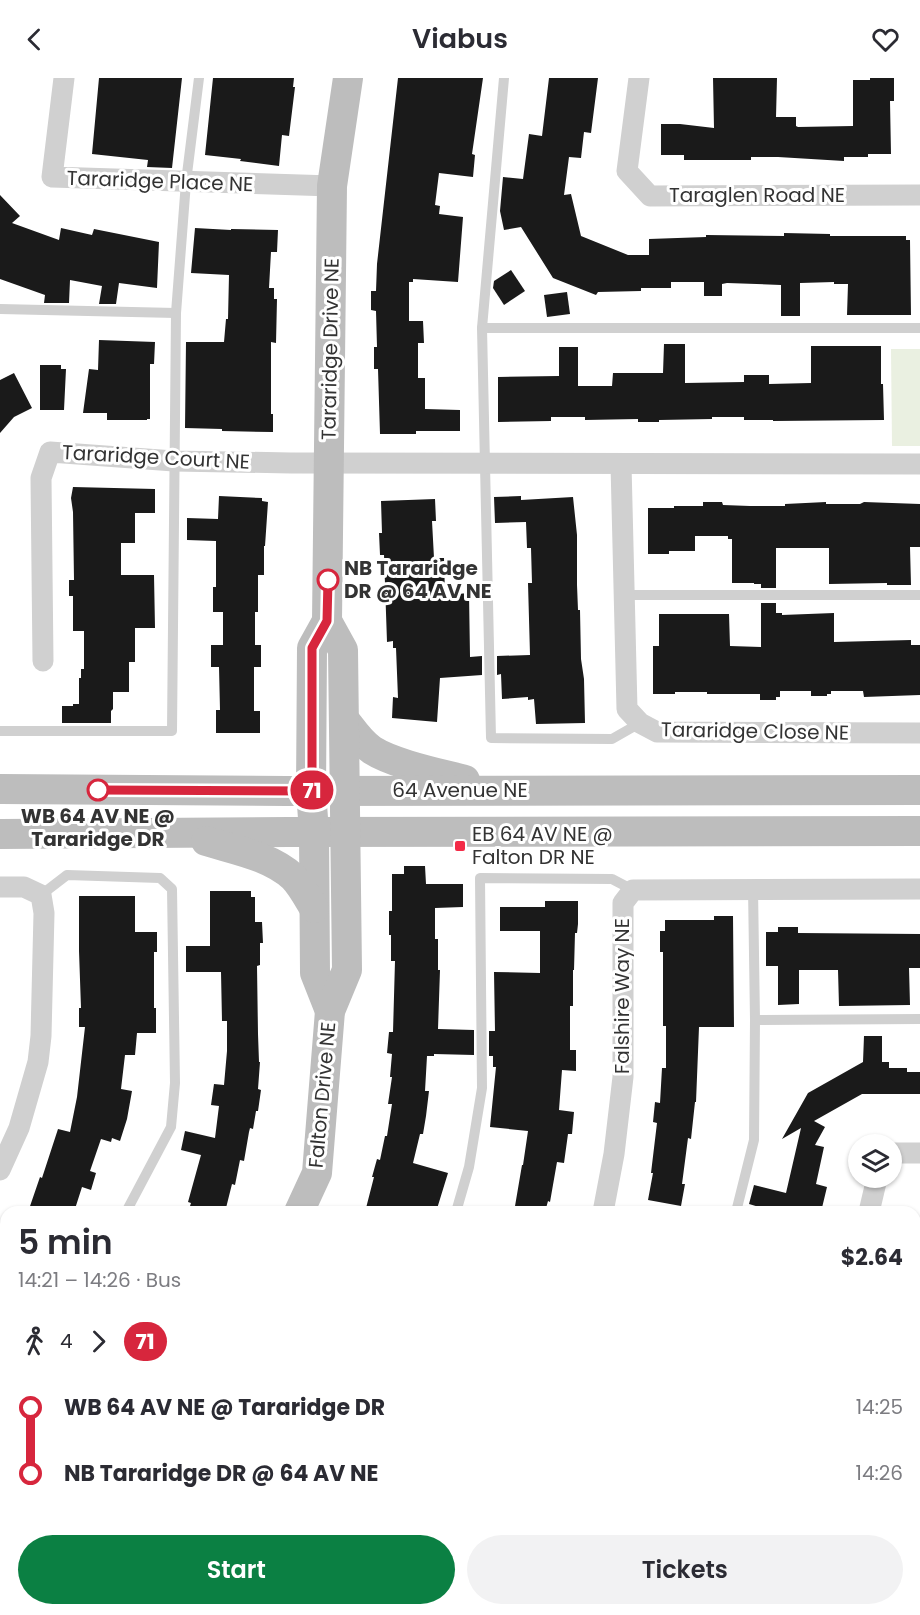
<!DOCTYPE html>
<html lang="en">
<head>
<meta charset="utf-8">
<style>
	:root { --surface:#fff; --page:#f2f2f3; --text:#2b2b33; --muted:#7c7c81; --accent:#0b8043 }
	body { margin:0; font-family:Poppins,sans-serif; background:var(--page); color:var(--text); height:100vh; display:flex; flex-direction:column; font-size:22px; white-space:nowrap }
	* { box-sizing:border-box; margin:0 }
	p { font-size:20px; color:var(--muted) }
	.icon { flex:none; width:33px; height:33px; fill:none; stroke:currentColor; stroke-width:2; stroke-linecap:round; stroke-linejoin:round }
	.map { position:relative; flex:1; overflow:hidden }
	.side { position:absolute; left:0px; top:1128px; width:921px; height:410px; display:flex; flex-direction:column; background:var(--surface); border-radius:18px 18px 0 0; box-shadow:0 2px 4px #0004 }
	.side>* { flex:none }
	.badge { padding:0 12px; border-radius:20px; font-size:21px; line-height:39px }
	.controls { position:absolute; left:848px; top:1056px; display:grid; gap:12px }
	.controls a { display:grid; place-items:center; width:54px; height:54px; border-radius:50%; background:var(--surface); box-shadow:0 2px 4px #0004; font-size:30px }
	.map>.badge { position:absolute; translate:-50% -50%; box-shadow:0 0 0 3px #fff }
	.legs { display:flex; align-items:center; gap:9px; height:66px; padding:0 18px; font-size:20px }
	.legs p { margin-inline-start:auto }
	.summary { display:flex; align-items:center; justify-content:space-between; height:102px; padding:0 18px }
	h1 { font-size:33px; font-weight:600; line-height:45px }
	.cta { display:flex; gap:12px; margin-top:auto; padding:12px 18px }
	.cta a { flex:1; height:69px; border-radius:36px; background:var(--accent); color:#fff; font-size:24px; font-weight:600; line-height:69px; text-align:center }
	.cta a+a { background:var(--page); color:var(--text) }
	ul { padding:0 18px; list-style:none }
	li { display:flex; align-items:center; gap:21px; height:66px; font-size:22px }
	li i { display:grid; place-items:center; width:9px; height:100%; margin:0 8px; background:currentColor }
	li i::after { content:''; width:15px; height:15px; margin:-8px; border:4px solid; border-radius:50%; background:var(--surface) }
	li p { margin-inline-start:auto }
	li:first-child i { background:linear-gradient(#0000 50%,currentColor 0) }
	li:last-child i { background:linear-gradient(currentColor 50%,#0000 0) }
	header { display:flex; justify-content:space-between; align-items:center; height:78px; padding:0 18px; background:var(--surface); font-size:27px; font-weight:600 }
	.map>svg:first-child { display:block }
</style>
</head>
<body>
<header><svg class="icon" aria-label="back" viewBox="0 0 24 24"><path d="M15 5l-7 7 7 7"/></svg>Viabus<svg class="icon" aria-label="heart" viewBox="0 0 24 24"><path d="M12 20l-8-8c-3-5 5-10 8-4 3-6 11-1 8 4z"/></svg></header>
<div class="map">
<svg width="920" height="1537" viewBox="0 0 920 1537">
	<rect width="100%" height="100%" fill="#fff"/>
	<path fill="#eaf0e1" d="M891,271h29v97h-28z"/>
	<g fill="#1a1a1a">
		<path d="M99,0h83l-10,90 -25,-1 1,-7 -56,-6z"/>
		<path d="M213,0h81l-1,9h2l-6,49 -7,-1 -3,31 -39,-5 1,-2 -36,-4z"/>
		<path d="M398,0h85l-11,76 3,1 -2,22 -34,-4 -4,32 5,1 -1,8 24,3 -5,65 -45,-3v3h-4v39h14l1,22h-6v35h7v31l35,1v21h-44v3h-36l-2,-65h-4v-22h3l-1,-36 -5,-1v-19h5l1,-27z"/>
		<path d="M549,0h49l-7,55 -7,-1 -3,26 -12,-1 -5,38 7,-1 10,42 47,19h21v-16l57,-2v-2l78,1v-3l46,1v2h76v4h4l1,75h-64l1,-31h-14v-2l-34,1v33h-19v-31l-54,-2 -5,1v12h-18v-14h-33v6h-30v3l-43,1 -2,3 -43,-17 -32,-51 -17,3 -4,-19 3,-34 20,2 6,-45 13,2z"/>
		<path d="M713,0h64l-1,39h20v9l2,1 55,-1v-46h17v-2h24v23h-4l1,53h-23v3h-24v4l-66,-4h-27v3h-67v-5h-23v-31h19l34,4z"/>
		<path d="M0,117l20,21 -8,7 47,17 2,-12 31,7 2,-6 65,13 -2,46 -38,-5 -3,21h-17l3,-18 -32,-6 -1,23h-25l1,-8 -45,-16z"/>
		<path d="M195,150l36,2v-1l47,1 -1,22h-6l-2,36h5v11h3l-1,44 -5,-1v72h2v18l-51,-1v-2l-37,-1 1,-86h38l2,-23h2l1,-44 -38,-2z"/>
		<path d="M511,192l14,21 -21,14 -11,-17 1,-7z"/>
		<path d="M567,214l3,22 -23,3 -3,-22z"/>
		<path d="M99,262l56,2 -1,22h-4v55h-3v1h-40v-7h-24l6,-44 9,1z"/>
		<path d="M664,266h21v39l59,-1v-7h25v9l42,-1v-37h70v38h2l1,36 -111,1v-1h-29v-3h-32v2l-53,1v2h-21v-3l-53,1v-3h-34v4l-53,1v-45l61,-1v-29h19v39h34l1,-13h50z"/>
		<path d="M40,287h21v4h5l-2,41h-24z"/>
		<path d="M14,295l18,35 -18,9 -14,16v-53z"/>
		<path d="M73,409l82,2v24h-20v30h-14v32h33l1,53h-20v34h-6v30h-16v17l-2,2v12h-49v-17h11v-2h6v-26h2v-9h3v-38h-11v-35h-4v-16h5l-1,-68 -2,-14z"/>
		<path d="M219,418l43,2v3l6,1 -3,44h-1v29h-6v37h-3v33h6v22h-7v44h6v22h-44v-23h4l-1,-43h-8v-22h12v-33h-10v-25h3v-46l-29,-1v-22l31,1z"/>
		<path d="M521,418v4l52,-3 4,38v50l1,25h2l1,49 3,20 1,44 -49,1 -2,-25 -6,1v-3l-26,2 -1,-25 -4,1v-19l33,-1 -2,-72h4l-1,-35h-4l-1,-26 -31,1 -1,-26z"/>
		<path d="M435,421l1,22h-4l2,37h10l1,37 24,-2 1,64 12,-1v19l-42,3 -3,44 -45,-4 1,-21 5,1 -2,-50h-3v-7l-6,1 -3,-87h-4l-1,-22h3l-1,-32z"/>
		<path d="M703,424h19l1,3 27,1h35v-2l41,-2v2h34l4,-2 56,2v43h-10l1,38h-24v-2l-58,1v-36h-53v40h-15v-4h-7v-1h-22v-44h-4v-3h-33v15h-26v3h-21v-46h26v-2h29z"/>
		<path d="M761,525h15v10h6v2l52,-2v29l77,-2v5h9v50l-56,2 -1,-6h-32v3h-4v2h-16v-5h-31v6h-4v3h-16v-6h-53v-2h-32v2h-22v-48h6v-32h70l1,32 31,1z"/>
		<path d="M404,788h21l1,18h37v23l-28,1v31h3v31h2l-2,59 36,1v25l-40,-1v2h-7l-2,35h4l-3,25 -3,18h-3l-7,29 35,10 -12,39h-71l9,-35h-2l5,-18 3,1 5,-24h2l5,-32h-4l4,-27h-2l2,-23 -5,-1 2,-21h4l2,-71h-4v-26h-2v-24h3v-37h12z"/>
		<path d="M210,813h41v6h4v25h7l1,21h-3v22l-3,1 1,68 1,28h1l-2,27 3,1 -3,21h-2l-3,18 -3,-1 -1,4 -5,29 -4,-1 -5,25 -3,-1 -7,28h-37l3,-9 -3,-1 13,-47 -20,-5 4,-19 30,7 4,-32 -8,-1 3,-21 10,1 3,-34v-30h-5l-1,-49h-35v-26h24z"/>
		<path d="M79,818h56v36h22v20h-3v56h2v25h-19l-2,22h-10l-4,34 11,2 -5,28 -7,22 -8,-3 -1,4 -10,-3 -11,32 6,2 -5,17 -9,-3 -8,25h-46l12,-35 2,1 16,-49 12,3 7,-35 8,-70h-6v-19h2l-2,-57z"/>
		<path d="M545,823h33v23l-1,9h-2l-1,37h-1v36h-3v44h6v21l-14,-1 -3,40 15,2 -2,22h-4l-4,29 -7,-1 -7,40 -2,-1 -3,11h-31l8,-47h1l5,-34 -38,-4 6,-60h-3v-11h-4v-25h6l-1,-59 46,1v-42h-40v-24h45z"/>
		<path d="M714,838h19l1,111h-35l-3,75h-1l-4,37 -3,-1 -6,46h3l-4,22 -33,-6 5,-27h-2l6,-50 -4,-1 2,-20 5,1 2,-35h4v-42h-3v-74h-3v-21h5v-11h49z"/>
		<path d="M778,849h20v6l122,1v34h-11l1,37 -71,1 -1,-36h-39v34l-21,1v-39h-12v-34h12z"/>
		<path d="M864,958h18v26h7v6h18v4h13v22h-58l-48,27 11,6 -10,18 9,2 -8,37 11,3 -6,25h-30l-21,-5 -1,3 -20,-6 5,-19 32,8 15,-65 -19,11 26,-46 55,-31z"/>
	</g>
	<g fill="none" stroke-linecap="round" stroke-linejoin="round">
		<g stroke="#d0d0d0" stroke-width="10">
			<path d="M504,0l-22,250h438"/>
			<path d="M0,231l176,4"/>
			<path d="M482,250l9,410 121,1 28,-16"/>
			<path d="M624,517h296"/>
			<path d="M0,653h172l4,-418 10,-131 13,-104"/>
			<path d="M753,810l2,132"/>
			<path d="M41,817l26,-20 93,3 12,11 3,194 -4,44 -45,85"/>
			<path d="M456,1134l13,-45 13,-79 -2,-210 132,1 21,11"/>
			<path d="M736,1134l18,-72 1,-120 165,-1"/>
			<path d="M915,1200l5,1"/>
			<path d="M0,1366l4,2 -4,12"/>
			<path d="M775,1532l3,5"/>
			<path d="M252,1537l1,-5"/>
			<path d="M552,1537l3,-5"/>
		</g>
		<g stroke="#d0d0d0" stroke-width="21">
			<path d="M64,0l-12,99 280,9"/>
			<path d="M639,0l-12,93 23,25 270,-1"/>
			<path d="M621,386l6,245 13,14 17,9 263,1"/>
			<path d="M43,583l-2,-183 9,-26 124,9 117,2 629,1"/>
			<path d="M0,809h24l17,8 3,18 -3,123 -3,26 -19,66 -19,42"/>
			<path d="M891,1075h29"/>
			<path d="M603,1134l11,-58 9,-77v-174l10,-13 287,-1"/>
			<path d="M869,1134l8,-34"/>
			<path d="M0,1231l6,2"/>
			<path d="M915,1510l5,9"/>
			<path d="M597,1532l8,5"/>
			<path d="M396,1537l3,-5"/>
		</g>
		<g stroke="#bdbdbd" stroke-width="30">
			<path d="M327,543l-15,27 -1,143 3,41 1,141 15,38"/>
			<path d="M344,641c8,10 16,23 28,31 22,14 66,23 93,30"/>
			<path d="M0,711l287,2 633,-1"/>
			<path d="M0,756l289,-2 631,-1"/>
			<path d="M206,763c29,9 64,15 87,36 8,8 15,21 21,31"/>
			<path d="M299,1134l18,-39 13,-162 17,-41 -4,-320 -16,-29 5,-435 16,-108"/>
			<path d="M101,1537l2,-5"/>
		</g>
	</g>
	<g fill="none" stroke-linecap="round" stroke-linejoin="round">
		<g stroke="#fff" stroke-width="14">
			<path id="line-1" d="M98,712l214,1v-143l15,-27 1,-41"/>
		</g>
		<use href="#line-1" stroke="#d7263d" stroke-width="9"/>
	</g>
	<g fill="#fff" stroke="#d7263d" stroke-width="3">
		<circle cx="328" cy="502" r="10"/>
		<circle cx="98" cy="712" r="10"/>
	</g>
	<rect fill="#f32b47" stroke="#fff" stroke-width="2" x="454" y="762" width="12" height="12" rx="3"/>
	<g text-anchor="middle" stroke-width="6" stroke-linejoin="round" paint-order="stroke">
		<g font-size="20" fill="#333" stroke="#fff">
			<text transform="translate(160 103) rotate(2)" y="7">Tararidge Place NE</text>
			<text x="757" y="124">Taraglen Road NE</text>
			<text transform="translate(330 271) rotate(-89)" y="7">Tararidge Drive NE</text>
			<text transform="translate(156 379) rotate(3)" y="7">Tararidge Court NE</text>
			<text transform="translate(755 653) rotate(1)" y="7">Tararidge Close NE</text>
			<text x="460" y="719">64 Avenue NE</text>
			<text transform="translate(622 918) rotate(-90)" y="7">Falshire Way NE</text>
			<text transform="translate(322 1017) rotate(-85)" y="7">Falton Drive NE</text>
		</g>
		<g font-size="20" font-weight="bold" fill="#333" stroke="#fff" text-anchor="start">
			<text x="344" y="497">NB Tararidge<tspan x="344" dy="23">DR @ 64 AV NE</tspan></text>
			<text x="98" y="745" text-anchor="middle">WB 64 AV NE @<tspan x="98" dy="23">Tararidge DR</tspan></text>
		</g>
		<g font-size="20" fill="#333" stroke="#fff" text-anchor="start">
			<text x="472" y="763">EB 64 AV NE @<tspan x="472" dy="23">Falton DR NE</tspan></text>
		</g>
	</g>
</svg>
<div class="controls">
<a><svg class="icon" aria-label="layers" viewBox="0 0 24 24"><path d="M12 4l9 5-9 5-9-5zM3 14l9 5 9-5"/></svg></a>
</div>
<b class="badge" style="left:312px;top:712px;background:#d7263d;color:#fff">71</b>
<section class="side">
<div class="summary"><div><h1>5 min</h1><p>14:21 – 14:26 · Bus</p></div><b>$2.64</b></div>
<div class="legs"><svg class="icon" aria-label="walk" viewBox="0 0 24 24"><circle cx="13" cy="4" r="2"/><path d="M13 8l-2 6 4 7M11 14l-3 7M7 12l3-4h3l4 4"/></svg>4<svg class="icon" aria-label="forward" viewBox="0 0 24 24"><path d="M9 5l7 7-7 7"/></svg><b class="badge" style="background:#d7263d;color:#fff">71</b></div>
<ul>
<li><i style="color:#d7263d"></i><b>WB 64 AV NE @ Tararidge DR</b><p>14:25</p></li>
<li><i style="color:#d7263d"></i><b>NB Tararidge DR @ 64 AV NE</b><p>14:26</p></li>
</ul>
<div class="cta"><a>Start</a><a>Tickets</a></div>
</section>
</div>
</body>
</html>
